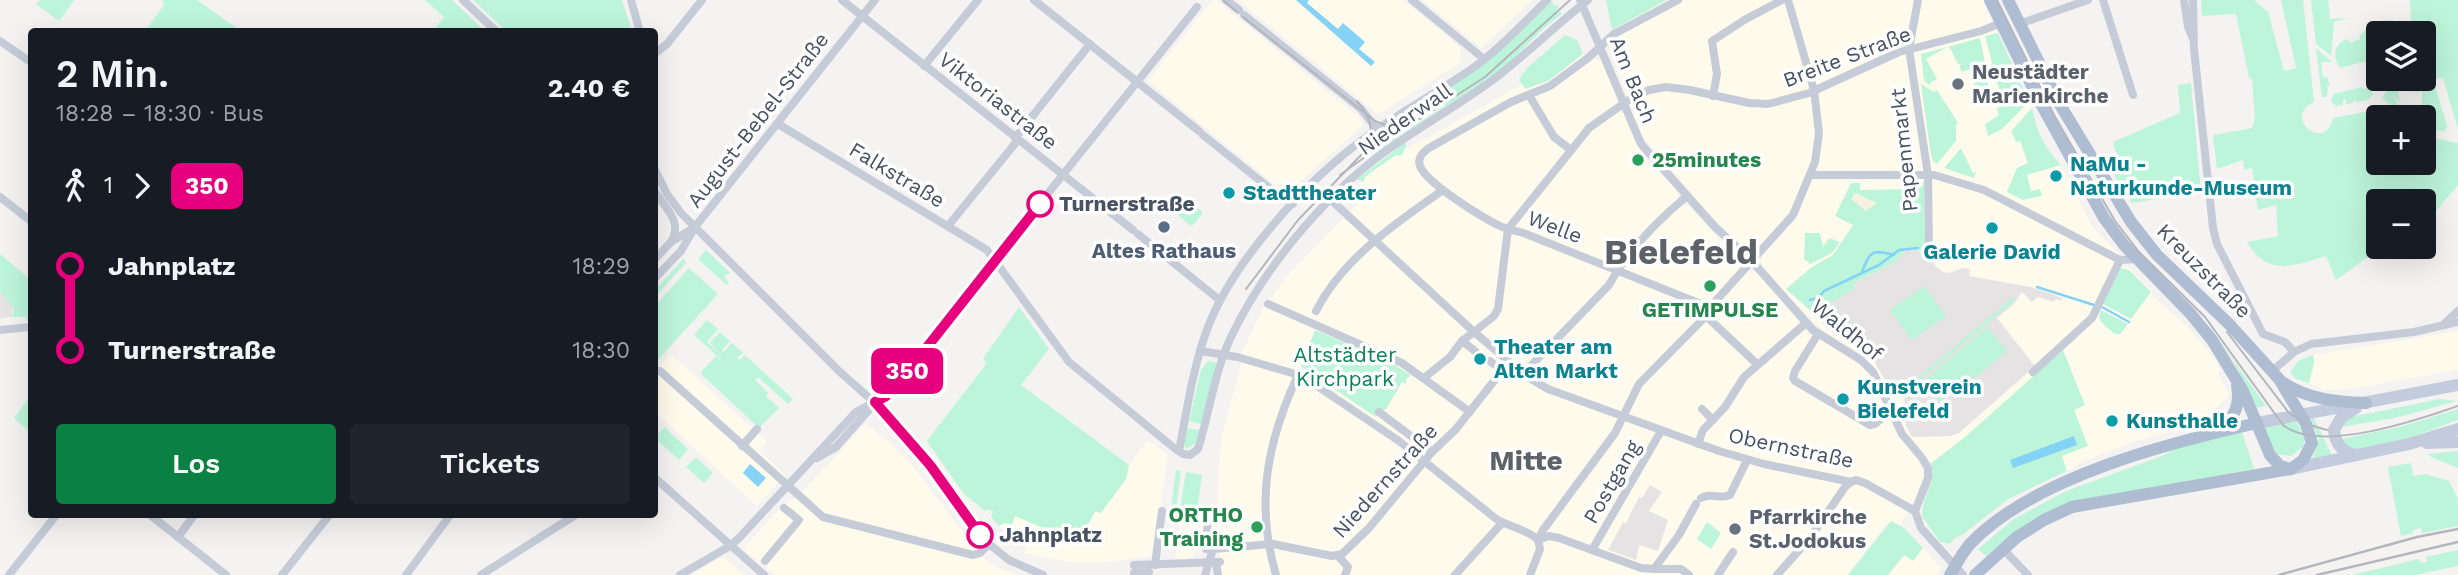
<!DOCTYPE html>
<html lang="de">
<head>
<meta charset="utf-8">
<style>
	:root { --surface:#171b24; --page:#20242c; --text:#f1f3f6; --muted:#9ea1a6; --accent:#0b8043 }
	body { margin:0; font-family:"Work Sans",sans-serif; background:var(--page); color:var(--text); height:100vh; display:flex; flex-direction:column; font-size:26px; white-space:nowrap }
	* { box-sizing:border-box; margin:0 }
	p { font-size:23px; color:var(--muted) }
	.icon { flex:none; width:38px; height:38px; fill:none; stroke:currentColor; stroke-width:2; stroke-linecap:round; stroke-linejoin:round }
	.map { position:relative; flex:1; overflow:hidden }
	.details { position:absolute; left:28px; top:28px; width:630px; height:490px; display:flex; flex-direction:column; background:var(--surface); border-radius:7px; box-shadow:0 7px 28px #0002 }
	.details>* { flex:none }
	.badge { padding:0 14px; border-radius:10px; font-size:24px; line-height:46px }
	.fabs { position:absolute; left:2366px; top:21px; display:grid; gap:14px }
	.fabs a { display:grid; place-items:center; width:70px; height:70px; border-radius:7px; background:var(--surface); box-shadow:0 7px 28px #0002; font-size:35px }
	.map>.badge { position:absolute; translate:-50% -50%; box-shadow:0 0 0 4px #fff }
	.legs { display:flex; align-items:center; gap:10px; height:77px; padding:0 28px; font-size:23px }
	.legs p { margin-inline-start:auto }
	.head { display:flex; align-items:center; justify-content:space-between; height:119px; padding:0 28px }
	h1 { font-size:38px; font-weight:600; line-height:52px }
	.button { display:flex; gap:14px; margin-top:auto; padding:14px 28px }
	.button a { flex:1; height:80px; border-radius:7px; background:var(--accent); color:#fff; font-size:28px; font-weight:600; line-height:80px; text-align:center }
	.button a+a { background:var(--page); color:var(--text) }
	ul { padding:0 28px; list-style:none }
	li { display:flex; align-items:center; gap:24px; height:84px; font-size:26px }
	li i { display:grid; place-items:center; width:10px; height:100%; margin:0 9px; background:currentColor }
	li i::after { content:''; width:18px; height:18px; margin:-9px; border:5px solid; border-radius:50%; background:var(--surface) }
	li p { margin-inline-start:auto }
	li:first-child i { background:linear-gradient(#0000 50%,currentColor 0) }
	li:last-child i { background:linear-gradient(currentColor 50%,#0000 0) }
	.map>svg:first-child { display:block }
</style>
</head>
<body>
<div class="map">
<svg width="2458" height="575" viewBox="0 0 2458 575">
	<rect width="100%" height="100%" fill="#f5f2f2"/>
	<g fill="#fefbec">
		<path d="M1216,0l144,118 3,7 -73,66h-7l-135,-110 64,-80z"/>
		<path d="M1238,0h165l58,48 -1,15 -82,51z"/>
		<path d="M1423,0h109l-51,48z"/>
		<path d="M1667,0h315l47,102 11,37 26,35 26,53 25,25 4,14 8,2 23,24 -1,3 35,30 23,27 11,17 -2,6 11,19 -2,4 -12,11 -33,19 -44,12 -59,23 -5,5 -49,21 -28,17 -35,29 -7,3 -5,6 -10,-2 -17,-21 -2,-8 11,-34 1,-13 -28,-34 -30,-61 -14,-14 -41,-29 -32,-32 -26,-30 -1,-11 -6,-6 -9,-1 -25,-21 -79,-91 -33,-89 2,-6 6,-3 -5,-8z"/>
		<path d="M1588,53l4,6 9,2 18,42 -2,3 3,7h3l11,26 12,19 32,34 -1,10 3,3 9,1 28,31 24,21v7l7,6 8,1 53,62 26,14 23,15 13,12 28,60 21,24 5,11 -5,21 -20,34 -7,-4 -8,4 -37,50h-626l-4,-37h-6l-25,22 -12,-2 6,-43 36,4 2,-61 4,-26 18,-67 1,-13 23,-47 24,-31 73,-75 -2,-18 41,-31 24,-11 98,-55 2,4 36,-16 22,-18 2,2z"/>
		<path d="M2458,331v39l-109,19 -24,1 -16,-7 5,-20 -1,-8z"/>
		<path d="M671,354l96,88 -8,9 26,24 -28,31 -102,-94 -1,-40z"/>
		<path d="M866,424l23,18 23,23 69,91 13,10 21,9h-240l-32,-26 38,-42 15,-9z"/>
		<path d="M1148,440l20,15 -15,101 -53,7h-26l-33,-6 -17,-4 3,-11 -18,-4 -10,-12 15,-11 50,22 2,-5 29,-21 6,2 25,-34 3,-14z"/>
		<path d="M1923,548l18,20 -3,7h-50l17,-20 8,6z"/>
		<path d="M719,558h5l21,17h-54z"/>
	</g>
	<g fill="#e6e3e4">
		<path d="M1906,250l23,1 7,16 7,5 7,1 12,-5 8,1 -1,7 62,11 32,11 -2,3 -6,-2 -1,3 -16,-5 -6,5 -10,-10 -8,12 -17,14 38,48 -76,67 -8,3 -39,1 -6,-11 -2,-31 -10,1 -19,-33 -48,-35 -16,-17 43,-22 1,-7 39,-19z"/>
		<path d="M0,291l13,16 -2,9 -11,3z"/>
		<path d="M1650,485l12,7 -13,19 19,9 -10,31 -19,-6 -3,15 -28,-10 15,-28 4,2v-3l12,-24 3,1z"/>
	</g>
	<g fill="#bdf5da">
		<path d="M40,0h34l-15,21 -23,-17z"/>
		<path d="M162,0h35l38,27 3,4h-93l19,-26z"/>
		<path d="M425,0h27l33,31h-52l11,-14z"/>
		<path d="M473,0h149l10,31h-126z"/>
		<path d="M1552,0l2,6 3,-2 2,3 -4,4 2,2 3,-2 2,3 -18,14 -44,44 -152,107 -1,-1 39,-34 59,-38 -8,-10 -26,17 -14,6 60,-38z"/>
		<path d="M1606,0h61l-55,30z"/>
		<path d="M2201,0h53l14,12 16,59 12,-3 -15,-68h22l11,102c-33,15 11,52 19,16l36,-7 9,13v39h46v-27l34,7v42l-21,25 -13,8v-17h-46v46h4l-46,33 -10,-24c-31,9 -58,22 -79,-14l31,-6 -2,-31 -18,5 -6,-42 -8,2 -1,-10 -26,9 -4,-34 39,-7 3,-10 -3,-39 -3,-1 -13,-64 -34,2z"/>
		<path d="M2311,0h17l2,19 18,-1 -14,4 -3,34 -15,-12z"/>
		<path d="M2410,0h48v130l-15,-52 -24,1v13h-5v-13h10v-46h-12z"/>
		<path d="M2392,20l4,3v10h-18v25l-38,10c-8,-12 -6,-24 7,-29l3,4 10,-4v-3l12,-14z"/>
		<path d="M1998,33l31,69 -27,27 -14,7 -3,-12 14,-9 -2,-7 6,-3 -18,-69z"/>
		<path d="M1565,35l12,5 6,14 -35,27 -23,8 -6,-10 8,-11z"/>
		<path d="M1980,38l5,25 -23,9 -3,-6 2,-2h-3l-4,-7 2,-1h-2l-5,-10 -23,13 11,20 -7,4 1,3 -7,-5 -3,-27z"/>
		<path d="M2316,48l16,14h-11l2,15h4l3,8 -3,1 1,5 -2,6h-4z"/>
		<path d="M1987,76l3,23 -4,4 -7,-11 2,-2 -2,1 -5,-8z"/>
		<path d="M2191,83l10,109 -69,11 -18,-28 3,-18 -4,-15 67,-29 -2,-28z"/>
		<path d="M1921,84l13,8 3,-2 21,33 -2,2v16l-19,23 -4,-3 -2,-6z"/>
		<path d="M2397,84l3,19 -7,-8 6,12 -4,1 -13,-10 7,-10z"/>
		<path d="M2369,85l4,9 -5,6 -11,2 -3,-2 -1,3 -7,1v-5l-3,1v5l-7,1 -5,-5 2,-7 29,-7 1,2 5,-1z"/>
		<path d="M2435,85l12,41 -3,6 -20,-4v-11h-12l13,-7v-7l-4,6 2,-23z"/>
		<path d="M2032,108c5,24 12,39 29,57l-34,10 4,16 9,-2 2,7 -19,4 -16,-8 10,-24 11,-5 -8,-22 -4,1 -5,-11z"/>
		<path d="M1406,142v5l-5,9 -5,-1 -30,21 -3,6 -6,-3z"/>
		<path d="M1961,148l12,25 3,-1 -2,6 -30,-10z"/>
		<path d="M1924,182l1,62 4,7 -23,-1 -12,13 -39,19 -1,7 -30,17 -2,-1 -11,6 -25,-22 26,-22 21,-12 20,-30 -18,-9 16,-33h9v7l52,-1v-6z"/>
		<path d="M1183,197l19,14v3l-9,11h-3l-16,-13 -1,-3z"/>
		<path d="M1805,233h15l3,14 6,-9 11,4 -8,11 -22,11 -6,-5z"/>
		<path d="M706,250l24,23 -6,3 5,7 -2,2 -29,-26z"/>
		<path d="M0,254l31,26v41h-5v-4h-17l4,-3v-7l-13,-16z"/>
		<path d="M684,258l2,5 -31,34v-7z"/>
		<path d="M689,268l29,26 -63,69v-57z"/>
		<path d="M2120,268l9,2 22,22 -20,27 -28,-15z"/>
		<path d="M1924,286l22,30 -34,24 -22,-30z"/>
		<path d="M2013,297l2,3 -108,91 -2,-2z"/>
		<path d="M1019,307l30,42 -28,36 108,80 -3,14 -25,34 -6,-2 -14,28 -15,-7 -2,5 -49,-21 -3,9 -7,-2 -6,3 -8,-9 2,-6 -5,-2 -3,2 -21,-17 -37,-53 60,-78 -4,-4z"/>
		<path d="M2101,310l27,14 -8,10h-5c-8,-7 -20,-13 -14,-24z"/>
		<path d="M707,320l11,9 -11,13 15,14 -12,-13 10,-11 10,9 -8,9 2,2 8,-9 11,10 -6,5 2,2 6,-5 48,44 -5,5 -30,-27 -3,3 13,13 -2,3 13,12 -20,20 -59,-55 16,-17 9,7 -31,-28z"/>
		<path d="M2205,320l61,86 -11,2 -20,-44z"/>
		<path d="M1987,327l20,24 -33,28 -4,-4 -30,27 -17,-20z"/>
		<path d="M1315,330l73,31 23,14 -5,4v5l-4,-2 -16,27 -7,3 -3,5 -73,-49 -2,-2z"/>
		<path d="M2063,350l22,55 -11,5 14,36 -26,10 5,15 -59,28 -46,36 -7,3 -5,6 -10,-2 -18,-25c-1,-19 15,-35 9,-54l33,-25z"/>
		<path d="M2313,355l1,8 -5,20 -13,-4 -6,-6 8,-12z"/>
		<path d="M1208,361l7,1 1,3 -15,59 -12,-3 12,-51z"/>
		<path d="M31,395v38l-17,-15z"/>
		<path d="M2440,399l17,2 -62,17 -55,9 11,-10z"/>
		<path d="M2458,409v11c-20,7 -90,37 -109,27 -3,-2 -5,-5 -8,-8l59,-12z"/>
		<path d="M2314,418l18,38 -20,4 7,-20 -8,-21z"/>
		<path d="M2297,422l8,17 -2,8 -12,9 -14,-2 -14,-27z"/>
		<path d="M664,427l24,22 -9,11 -24,-22z"/>
		<path d="M1187,428l13,2 -5,14 -9,5 -2,-5z"/>
		<path d="M2242,432l12,37 -178,33 -68,36 -22,18 -8,-7 36,-30 52,-28 96,-35 21,-11z"/>
		<path d="M2458,451v17l-27,-11 -3,-3z"/>
		<path d="M696,457l17,16 -9,10 -18,-16z"/>
		<path d="M2411,463l2,13 13,-2 23,7 9,18v27l-36,7 -1,-5 -8,2v3l-12,3 -13,-69z"/>
		<path d="M1176,470l5,1 -5,38 -5,-1z"/>
		<path d="M1186,472l16,3 -5,36 -17,-2z"/>
		<path d="M1891,521l13,7 19,20 -10,13 -9,-6 -16,20h-40z"/>
		<path d="M1707,522l14,11 -10,16 -14,-10z"/>
		<path d="M2458,550v16l-43,9h-63l67,-16 2,4 6,-1 -1,-5z"/>
	</g>
	<path fill="#f6f2e2" d="M1855,193l22,10 -11,8 -15,-12z"/>
	<g fill="#85d2f7">
		<path d="M1296,0h13l-2,3 31,26 5,-6 22,19 -6,7 16,13 -4,4z"/>
		<path d="M2074,436l3,9 -64,23 -3,-8z"/>
		<path d="M750,464l16,14 -8,9 -15,-14z"/>
	</g>
	<g fill="none" stroke-linecap="round" stroke-linejoin="round">
		<g stroke="#85d2f7" stroke-width="2.5">
			<path d="M1862,272c8,-21 10,-23 32,-17"/>
			<path d="M2037,287l57,18"/>
			<path d="M1810,300l8,-2 6,-7 55,-26 20,-15 19,-2"/>
			<path d="M2102,307l27,15"/>
		</g>
		<g stroke="#c5ccd8" stroke-width="8">
			<path d="M463,0l34,32"/>
			<path d="M631,0l9,32"/>
			<path d="M842,0l291,230"/>
			<path d="M1034,0l165,131"/>
			<path d="M1226,0l13,10"/>
			<path d="M1412,0l72,59"/>
			<path d="M1580,0l61,144 74,83 36,33 62,70 48,30 12,12 29,62 20,24 6,10v10l-13,33"/>
			<path d="M1678,0l-64,34 -26,24 -38,28 -39,16 -82,46c-6,4 -12,10 -9,18 6,17 63,52 80,60 8,4 18,5 26,8l180,72"/>
			<path d="M1918,0l-9,49 19,126 1,72"/>
			<path d="M2103,0l30,95"/>
			<path d="M2184,0l4,27 5,12"/>
			<path d="M2193,0l1,49 19,179 4,16 46,90 22,8 9,10"/>
			<path d="M1244,15l117,94 16,20"/>
			<path d="M2019,24l69,-24"/>
			<path d="M0,41l32,22"/>
			<path d="M654,54l13,-10 35,-44"/>
			<path d="M924,66l54,-66"/>
			<path d="M1529,95l25,42 17,13"/>
			<path d="M1713,96l4,-22 -5,-33 34,-22 36,-19"/>
			<path d="M778,124l209,126 82,112 104,85 10,7 7,1 8,-6c12,-38 16,-76 33,-112 31,-66 90,-137 148,-181 38,-28 81,-51 119,-80 31,-24 59,-52 90,-76"/>
			<path d="M1203,135l75,60 15,9"/>
			<path d="M1015,138l75,-94"/>
			<path d="M654,168l13,26 14,19 159,159 35,31 44,48 70,93 20,16 34,15"/>
			<path d="M1812,175h122l50,15 136,70 17,-1"/>
			<path d="M654,190c10,17 30,32 17,52"/>
			<path d="M0,197l32,25"/>
			<path d="M1331,200l143,132 20,-16 4,-7 10,-80 81,-101 44,-31 16,-7 17,-3 24,3 59,13 19,1 41,-11 90,-41 82,-21 20,-8"/>
			<path d="M948,226l70,-86"/>
			<path d="M1138,234l79,64"/>
			<path d="M654,260l17,-18 21,-13"/>
			<path d="M654,279l27,-28 14,-24 180,-227"/>
			<path d="M1268,304l134,59 68,49"/>
			<path d="M1706,306l7,-2 80,-89 22,-53 4,-29 -5,-43 -26,-90"/>
			<path d="M1316,311c27,-53 80,-88 127,-121"/>
			<path d="M1706,316l51,48"/>
			<path d="M2445,323l13,-12"/>
			<path d="M0,330l30,-3"/>
			<path d="M1818,334l-23,37 -2,7 2,3 75,44 5,-1 16,-13"/>
			<path d="M1462,341l13,10"/>
			<path d="M1201,351l36,6 55,16 19,9 88,59 96,77c13,9 32,11 43,22"/>
			<path d="M1490,361l12,10"/>
			<path d="M660,371l163,146 150,38 7,-2 9,-9"/>
			<path d="M2272,371l22,-19 17,-8 103,-12 44,-10"/>
			<path d="M2033,372l59,-54 28,-58"/>
			<path d="M1523,374l86,-89c19,-35 48,-64 78,-89"/>
			<path d="M1424,378l26,-21 12,-16 12,-9 52,44 22,13 171,62 45,13 87,18 5,-2 9,3 50,28 6,17 42,47"/>
			<path d="M1702,409l11,11"/>
			<path d="M1379,412l53,40"/>
			<path d="M1698,444l5,-14 22,-23 19,-30 62,-54"/>
			<path d="M742,446l15,-17"/>
			<path d="M1179,451c8,-41 14,-85 29,-124 25,-65 94,-141 149,-183 37,-29 78,-50 116,-76 27,-19 50,-45 74,-68"/>
			<path d="M817,458l19,-11 39,-44"/>
			<path d="M654,477l110,98"/>
			<path d="M1701,498c9,-6 20,2 29,-3l17,-35"/>
			<path d="M149,514l77,61"/>
			<path d="M1208,518l-2,31h7"/>
			<path d="M178,537l17,-23"/>
			<path d="M1538,540l11,-4 10,2 82,30 13,1 25,-34 17,-31"/>
			<path d="M2002,548l26,27"/>
			<path d="M1592,550l69,-119"/>
			<path d="M1338,556l10,11 -3,8"/>
			<path d="M765,561l34,-41 -15,-12"/>
			<path d="M1216,562l2,13"/>
			<path d="M1134,565l86,-3"/>
			<path d="M1155,565l7,-54"/>
			<path d="M1654,569h27l8,6"/>
			<path d="M1134,573l15,-1"/>
			<path d="M9,575l48,-61"/>
			<path d="M282,575l48,-61"/>
			<path d="M406,575l45,-61"/>
			<path d="M481,575l96,-61"/>
			<path d="M680,575l50,-29 9,-8 117,-126 30,-16 311,-389"/>
			<path d="M1205,575l8,-26 60,-5 59,12 10,-2 27,-26 63,-76 24,-23 53,-67"/>
			<path d="M1276,575c-21,-72 -9,-133 22,-200"/>
			<path d="M1455,575l47,-52"/>
			<path d="M1530,575l10,-26 -2,-9 5,-10 72,-97 24,-49 67,-68"/>
			<path d="M1718,575l15,-23"/>
			<path d="M1777,575l33,-37 35,-51 6,-5"/>
		</g>
		<g stroke="#c3ccdd" stroke-width="12">
			<path d="M2356,408l-15,10 -7,12c1,13 9,24 23,25"/>
			<path d="M2257,423l201,-38"/>
			<path d="M2427,443l31,-1"/>
			<path d="M2291,469l118,-25 49,-15"/>
		</g>
		<g stroke="#afbdd3" stroke-width="12">
			<path d="M1990,0l49,100 65,118 20,27 66,68 22,27 31,51 27,64 10,11 11,3"/>
			<path d="M2282,382c25,17 54,20 84,21"/>
			<path d="M2218,431c15,-11 23,-26 19,-45"/>
			<path d="M1950,575c6,-10 12,-22 20,-31 64,-67 198,-101 287,-121"/>
			<path d="M1975,575l42,-38 27,-17 28,-13 219,-38 12,-9 9,-17 -6,-19 -27,-45 -50,-55 -72,-69 -26,-33 -72,-119 -51,-103"/>
		</g>
		<g stroke="#b3b6bd" stroke-width="2">
			<path d="M1223,0l14,12"/>
			<path d="M1997,0l57,115 61,106 24,31 66,65 78,108c36,29 135,-5 175,-19"/>
			<path d="M1243,17l132,104 15,6 17,-3"/>
			<path d="M1340,175l61,-44 84,-54 85,-77"/>
			<path d="M1246,289l52,-69 68,-70c9,-18 5,-34 -9,-49"/>
			<path d="M2227,332l62,81 17,11 21,6"/>
		</g>
		<g stroke="#b3b6bd" stroke-width="2.5">
			<path d="M2279,575l138,-38 41,-8"/>
			<path d="M2317,575l141,-33"/>
		</g>
	</g>
	<g fill="none" stroke-linecap="round" stroke-linejoin="round">
		<g stroke="#fff" stroke-width="16">
			<path id="line-1" d="M980,535l-50,-70 -55,-63 11,-6 34,-40 120,-152"/>
		</g>
		<use href="#line-1" stroke="#e6007e" stroke-width="10"/>
	</g>
	<g fill="#6b7280" stroke="#fff" stroke-width="2.5">
		<circle cx="1958" cy="84" r="7"/>
		<circle cx="1735" cy="529" r="7"/>
	</g>
	<g fill="#2e9e5b" stroke="#fff" stroke-width="2.5">
		<circle cx="1638" cy="160" r="7"/>
		<circle cx="1710" cy="286" r="7"/>
		<circle cx="1257" cy="527" r="7"/>
	</g>
	<g fill="#0f9aa8" stroke="#fff" stroke-width="2.5">
		<circle cx="2056" cy="176" r="7"/>
		<circle cx="1229" cy="193" r="7"/>
		<circle cx="1992" cy="228" r="7"/>
		<circle cx="1480" cy="359" r="7"/>
		<circle cx="1843" cy="399" r="7"/>
		<circle cx="2112" cy="421" r="7"/>
	</g>
	<g fill="#fff" stroke="#e6007e" stroke-width="3.5">
		<circle cx="1040" cy="204" r="12"/>
		<circle cx="980" cy="535" r="12"/>
	</g>
	<circle fill="#5c6f8a" stroke="#fff" stroke-width="2.5" cx="1164" cy="227" r="7"/>
	<g text-anchor="middle" stroke-width="7" stroke-linejoin="round" paint-order="stroke">
		<g font-size="21" fill="#475262" stroke="#fff">
			<text transform="translate(1847 57) rotate(-21)" y="7">Breite Straße</text>
			<text transform="translate(1633 80) rotate(68)" y="7">Am Bach</text>
			<text transform="translate(998 101) rotate(38)" y="7">Viktoriastraße</text>
			<text transform="translate(1405 119) rotate(-35)" y="7">Niederwall</text>
			<text transform="translate(758 120) rotate(-52)" y="7">August-Bebel-Straße</text>
			<text transform="translate(1904 150) rotate(-96)" y="7">Papenmarkt</text>
			<text transform="translate(897 175) rotate(31)" y="7">Falkstraße</text>
			<text transform="translate(1555 227) rotate(21)" y="7">Welle</text>
			<text transform="translate(2204 271) rotate(45)" y="7">Kreuzstraße</text>
			<text transform="translate(1847 330) rotate(39)" y="7">Waldhof</text>
			<text transform="translate(1791 448) rotate(12)" y="7">Obernstraße</text>
			<text transform="translate(1385 481) rotate(-48)" y="7">Niedernstraße</text>
			<text transform="translate(1612 482) rotate(-60)" y="7">Postgang</text>
		</g>
		<g font-size="21" font-weight="bold" fill="#5b616d" stroke="#fff" text-anchor="start">
			<text x="1972" y="79">Neustädter<tspan x="1972" dy="24">Marienkirche</tspan></text>
			<text x="1749" y="524">Pfarrkirche<tspan x="1749" dy="24">St.Jodokus</tspan></text>
		</g>
		<g font-size="21" font-weight="bold" fill="#27864d" stroke="#fff" text-anchor="start">
			<text x="1652" y="167">25minutes</text>
			<text x="1710" y="317" text-anchor="middle">GETIMPULSE</text>
			<text x="1243" y="522" text-anchor="end">ORTHO<tspan x="1243" dy="24">Training</tspan></text>
		</g>
		<g font-size="21" font-weight="bold" fill="#0d838f" stroke="#fff" text-anchor="start">
			<text x="2070" y="171">NaMu -<tspan x="2070" dy="24">Naturkunde-Museum</tspan></text>
			<text x="1243" y="200">Stadttheater</text>
			<text x="1992" y="259" text-anchor="middle">Galerie David</text>
			<text x="1494" y="354">Theater am<tspan x="1494" dy="24">Alten Markt</tspan></text>
			<text x="1857" y="394">Kunstverein<tspan x="1857" dy="24">Bielefeld</tspan></text>
			<text x="2126" y="428">Kunsthalle</text>
		</g>
		<g font-size="21" font-weight="bold" fill="#475262" stroke="#fff" text-anchor="start">
			<text x="1059" y="211">Turnerstraße</text>
			<text x="999" y="542">Jahnplatz</text>
		</g>
		<g font-size="21" font-weight="bold" fill="#4e5e75" stroke="#fff">
			<text x="1164" y="258">Altes Rathaus</text>
		</g>
		<g font-size="21" fill="#0c8356" stroke="#fff">
			<text x="1345" y="362">Altstädter<tspan x="1345" dy="24">Kirchpark</tspan></text>
		</g>
		<g font-size="28" font-weight="bold" fill="#5d6168" stroke="#fff">
			<text x="1526" y="470">Mitte</text>
		</g>
		<g font-size="35" font-weight="bold" fill="#5d6168" stroke="#fff">
			<text x="1681" y="264">Bielefeld</text>
		</g>
	</g>
</svg>
<div class="fabs">
<a><svg class="icon" aria-label="layers" viewBox="0 0 24 24"><path d="M12 4l9 5-9 5-9-5zM3 14l9 5 9-5"/></svg></a>
<a>+</a>
<a>−</a>
</div>
<b class="badge" style="left:907px;top:371px;background:#e6007e;color:#fff">350</b>
<section class="details">
<div class="head"><div><h1>2 Min.</h1><p>18:28 – 18:30 · Bus</p></div><b>2.40 €</b></div>
<div class="legs"><svg class="icon" aria-label="walk" viewBox="0 0 24 24"><circle cx="13" cy="4" r="2"/><path d="M13 8l-2 6 4 7M11 14l-3 7M7 12l3-4h3l4 4"/></svg>1<svg class="icon" aria-label="forward" viewBox="0 0 24 24"><path d="M9 5l7 7-7 7"/></svg><b class="badge" style="background:#e6007e;color:#fff">350</b></div>
<ul>
<li><i style="color:#e6007e"></i><b>Jahnplatz</b><p>18:29</p></li>
<li><i style="color:#e6007e"></i><b>Turnerstraße</b><p>18:30</p></li>
</ul>
<div class="button"><a>Los</a><a>Tickets</a></div>
</section>
</div>
</body>
</html>
